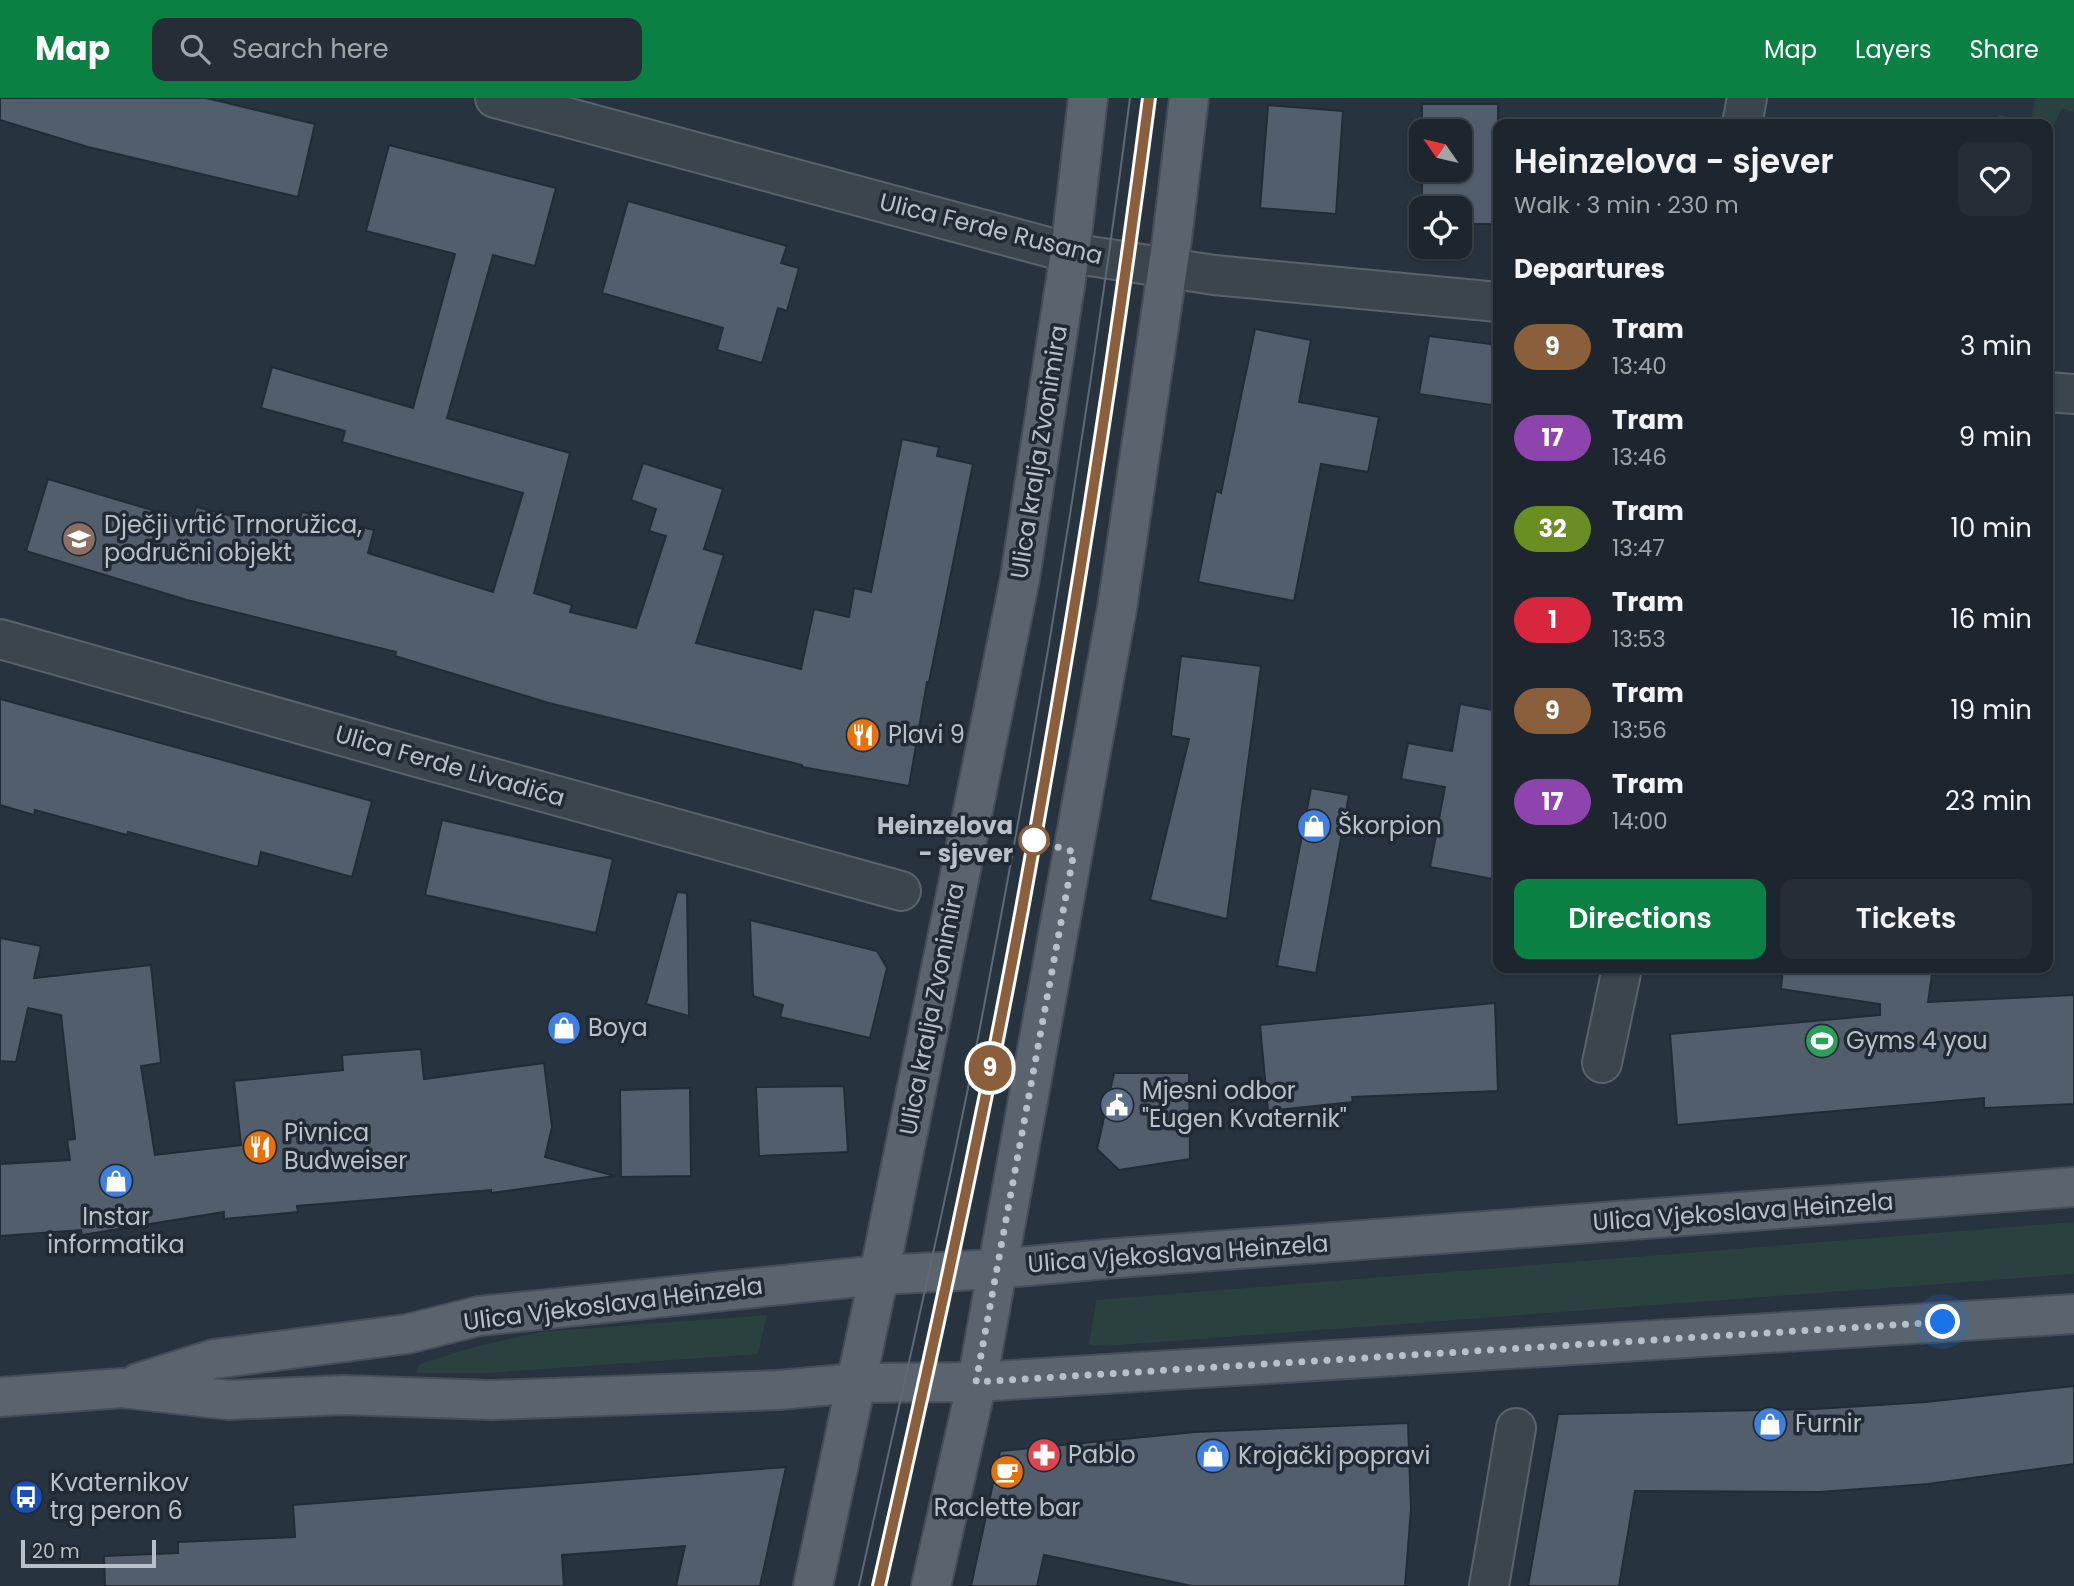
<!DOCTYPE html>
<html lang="en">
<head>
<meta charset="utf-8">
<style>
	:root { --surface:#1d262e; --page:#252e36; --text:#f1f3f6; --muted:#a0a5aa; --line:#3b434a; --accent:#0b8043 }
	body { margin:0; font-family:Poppins,sans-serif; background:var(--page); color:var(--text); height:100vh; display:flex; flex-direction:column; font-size:26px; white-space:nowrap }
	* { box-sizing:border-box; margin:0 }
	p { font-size:23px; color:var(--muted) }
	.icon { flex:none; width:38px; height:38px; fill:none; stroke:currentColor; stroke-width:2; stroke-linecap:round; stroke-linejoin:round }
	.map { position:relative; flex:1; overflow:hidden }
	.sheet { position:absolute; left:1493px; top:21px; width:560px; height:854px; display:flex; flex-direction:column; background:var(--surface); border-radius:14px; box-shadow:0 2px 5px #0004,0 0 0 2px var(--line) }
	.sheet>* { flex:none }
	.badge { padding:0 14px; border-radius:23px; font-size:24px; line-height:46px }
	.needle { width:46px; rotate:304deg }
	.buttons { position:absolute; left:1409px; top:21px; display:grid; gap:14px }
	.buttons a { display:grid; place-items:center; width:63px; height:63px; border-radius:14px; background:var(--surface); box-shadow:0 2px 5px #0004,0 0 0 2px var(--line); font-size:35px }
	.scale { position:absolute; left:21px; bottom:18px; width:135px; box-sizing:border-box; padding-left:7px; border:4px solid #b8c0c9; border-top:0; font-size:19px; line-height:24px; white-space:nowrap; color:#b8c0c9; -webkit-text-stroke:5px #202a34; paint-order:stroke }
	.you { position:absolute; width:35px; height:35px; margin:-18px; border:5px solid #fff; border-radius:50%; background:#1a73e8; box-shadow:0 0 0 10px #1a73e833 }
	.map>.badge { position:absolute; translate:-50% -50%; box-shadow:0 0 0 4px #fff }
	h2 { padding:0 21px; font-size:26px; line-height:63px }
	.round { display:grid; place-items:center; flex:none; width:74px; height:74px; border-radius:14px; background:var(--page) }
	.overview { display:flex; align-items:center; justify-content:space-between; height:119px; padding:0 21px }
	h1 { font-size:33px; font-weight:600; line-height:52px }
	.primary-button { display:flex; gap:14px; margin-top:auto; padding:14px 21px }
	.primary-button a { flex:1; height:80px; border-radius:14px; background:var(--accent); color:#fff; font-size:28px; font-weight:600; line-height:80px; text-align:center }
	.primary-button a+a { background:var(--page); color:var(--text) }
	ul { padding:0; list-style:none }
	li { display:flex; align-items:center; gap:21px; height:91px; padding:0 21px }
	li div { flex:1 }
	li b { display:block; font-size:26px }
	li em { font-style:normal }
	li .badge { min-width:77px; font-weight:700; text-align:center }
	header { display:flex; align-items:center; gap:42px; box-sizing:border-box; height:98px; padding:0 35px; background:var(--accent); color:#fff }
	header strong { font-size:33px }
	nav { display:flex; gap:38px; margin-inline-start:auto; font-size:24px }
	.search { width:490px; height:63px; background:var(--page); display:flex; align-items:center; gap:18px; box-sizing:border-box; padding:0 24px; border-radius:14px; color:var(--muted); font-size:26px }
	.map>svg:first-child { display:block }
</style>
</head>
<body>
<header>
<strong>Map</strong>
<div class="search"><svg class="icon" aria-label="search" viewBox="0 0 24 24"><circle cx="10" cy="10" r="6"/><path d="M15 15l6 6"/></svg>Search here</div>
<nav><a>Map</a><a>Layers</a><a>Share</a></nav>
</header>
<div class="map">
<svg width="2074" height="1488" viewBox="0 0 2074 1488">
	<rect width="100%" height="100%" fill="#27333e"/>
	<g fill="#2a4140">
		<path d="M2035,0h39v14l-12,-4 -14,29v-13h-53l2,-10 34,8z"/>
		<path d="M2074,1124v52l-969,72 -16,-1 7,-45z"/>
		<path d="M767,1217l-9,39 -270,19h-72l4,-9 54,-17 66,-15z"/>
	</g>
	<g fill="#535e6c" stroke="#222c36" stroke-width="2">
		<path d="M0,0h206l109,26 -17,73 -210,-50 -88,-27z"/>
		<path d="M1422,6h76v120h-38v-16h-38v-38h38v-39h-38z"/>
		<path d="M1268,7l75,6 -7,103 -76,-6z"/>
		<path d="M389,47l167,43 -21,78 -42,-11 -46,163 123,35 -36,140 38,12 -2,7 66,16 30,-92 -17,-5 7,-22 -25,-9 12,-37 80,26 -19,60 20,6 -28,88 105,26 13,-60 35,8 5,-29 17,4 31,-153 37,8 -2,9 36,8 -44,218h-2l-18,104 -107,-19v-2l-253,-62 -154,-47 1,-4 -209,-52 -161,-49 22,-72 144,43 4,-15 101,25 5,-20 72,18 -6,23 125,39 30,-99 -181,-51 3,-11 -84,-23 11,-41 141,41 42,-154 -89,-23z"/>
		<path d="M628,103l159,45 -6,17 18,5 -12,43 -9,-3 -16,55 -45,-13 6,-22 -121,-35z"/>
		<path d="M1255,231l56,11 -12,62 80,15 -11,55 -47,-8 -27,137 -96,-19 18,-91 5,2z"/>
		<path d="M1429,238l69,9v61l-79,-12z"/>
		<path d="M1181,558l80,10 -34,253 -77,-19 39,-161 -18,-3z"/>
		<path d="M0,601l372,102 -20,76 -91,-25 -3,15 -130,-35 -1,3 -92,-25 -1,5 -34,-10z"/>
		<path d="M1460,606l38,7v169l-68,-13 15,-80 -44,-8 7,-36 44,8z"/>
		<path d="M1311,690l38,7 -33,178 -39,-7z"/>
		<path d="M442,722l171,39 -17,74 -171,-38z"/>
		<path d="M677,794l10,1 2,123 -43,-12z"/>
		<path d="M750,822l127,31 10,17 -17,70 -90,-21 3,-12 -30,-9z"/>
		<path d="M0,840l41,8 -7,32 117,-13 10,98 -20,3 14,89 86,-10 -7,-64 109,-11 -1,-15 79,-6 3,30 120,-16 8,64 -7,30 70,19 -124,17v-3l-194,16 1,6 -74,7v-7l-142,23 -1,-5 -81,6v-72l70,-4 -3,-20 8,-1 -14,-124 -33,-7 -12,54 -16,-1z"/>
		<path d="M1783,870h150l-5,34 146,-7v109l-90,4v-10l-307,27 -7,-91 210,-19v-11l-99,-15z"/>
		<path d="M1495,905l3,88 -146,6 1,5 -85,9 -8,-86z"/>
		<path d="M1114,975h75l1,86 -71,11 -22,-21z"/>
		<path d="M844,988l4,66 -89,4 -3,-69z"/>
		<path d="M690,990l1,88 -70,1 -1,-87z"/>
		<path d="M2074,1288v78l-146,20 -108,8 -185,-1 -16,95h-91l30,-172 257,-5 111,-7z"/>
		<path d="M1408,1325l3,86 -6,77h-213l-148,-31 -7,31h-66l29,-135 195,-19z"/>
		<path d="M786,1369l-26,119h-84l9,-40 -123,9 2,31h-459l-1,-30 74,-3v-11l117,-5 -2,-32z"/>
	</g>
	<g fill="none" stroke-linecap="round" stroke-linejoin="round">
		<g stroke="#59636c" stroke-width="42">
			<g id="minor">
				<path d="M495,0l575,155 144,22 284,27"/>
				<path d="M1742,26l5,-26"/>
				<path d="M2048,294l26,2"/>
				<path d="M0,541l406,115 495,137"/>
				<path d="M1602,965l20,-95"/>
				<path d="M1489,1488l27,-158"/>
			</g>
		</g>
		<g stroke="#454e58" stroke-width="42">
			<g id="major">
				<path d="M138,1285l76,-24 193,-25 72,-18 400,-41 117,-6 122,-11 956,-71"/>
				<path d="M0,1299l122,-9 106,12 116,-5 148,5 286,-10 78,-7 121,-1 1097,-68"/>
				<path d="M813,1488l66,-311 141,-697 50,-325 18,-155"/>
				<path d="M931,1488l46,-204 140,-774 55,-369 17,-141"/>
			</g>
		</g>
		<use href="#minor" stroke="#3b454e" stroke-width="38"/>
		<use href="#major" stroke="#59646e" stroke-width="38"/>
		<g stroke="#5e6975" stroke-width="2">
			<path d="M859,1488c45,-205 94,-410 132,-617 55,-289 101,-580 139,-871"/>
			<path d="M879,1488c112,-492 208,-987 270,-1488"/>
		</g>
	</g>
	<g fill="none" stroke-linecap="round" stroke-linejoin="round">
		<g stroke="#fff" stroke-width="16">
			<path id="line" d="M879,1488c51,-225 101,-450 143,-677 49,-269 92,-540 127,-811"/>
		</g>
		<use href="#line" stroke="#8b5e3c" stroke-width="10"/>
		<path stroke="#b8c0c9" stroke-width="7" stroke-dasharray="0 12.6" d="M1034,742l40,12 -98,530 967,-60"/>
	</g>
	<defs>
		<g id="school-disc" transform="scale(1.75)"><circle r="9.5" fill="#8d6e63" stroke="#202a34"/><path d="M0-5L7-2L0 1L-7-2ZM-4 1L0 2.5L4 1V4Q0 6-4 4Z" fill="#fff"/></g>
		<g id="restaurant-disc" transform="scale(1.75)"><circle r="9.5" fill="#e8710a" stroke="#202a34"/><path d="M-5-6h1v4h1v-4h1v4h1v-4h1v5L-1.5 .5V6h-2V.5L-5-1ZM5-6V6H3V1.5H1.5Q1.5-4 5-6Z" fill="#fff"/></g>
		<g id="shop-disc" transform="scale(1.75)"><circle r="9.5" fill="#3f7fe0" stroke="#202a34"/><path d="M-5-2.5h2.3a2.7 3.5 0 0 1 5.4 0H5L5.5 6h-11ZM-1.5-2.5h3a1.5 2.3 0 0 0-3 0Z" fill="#fff"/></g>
		<g id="stadium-disc" transform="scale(1.75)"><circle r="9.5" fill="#2e9e5b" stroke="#202a34"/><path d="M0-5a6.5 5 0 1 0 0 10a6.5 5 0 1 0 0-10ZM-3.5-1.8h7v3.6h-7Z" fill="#fff"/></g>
		<g id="civic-disc" transform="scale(1.75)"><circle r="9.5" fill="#5c6f8a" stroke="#202a34"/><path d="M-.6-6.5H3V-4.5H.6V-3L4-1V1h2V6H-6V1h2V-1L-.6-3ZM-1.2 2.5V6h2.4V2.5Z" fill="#fff"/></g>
		<g id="pharmacy-disc" transform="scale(1.75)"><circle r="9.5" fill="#e0444e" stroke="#202a34"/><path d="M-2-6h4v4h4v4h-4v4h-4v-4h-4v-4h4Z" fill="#fff"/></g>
		<g id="cafe-disc" transform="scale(1.75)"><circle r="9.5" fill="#e8710a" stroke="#202a34"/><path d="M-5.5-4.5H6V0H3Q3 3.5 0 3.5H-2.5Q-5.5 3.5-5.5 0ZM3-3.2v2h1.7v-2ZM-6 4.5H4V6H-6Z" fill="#fff"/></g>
		<g id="bus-disc" transform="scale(1.75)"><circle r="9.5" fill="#1a4fb4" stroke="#202a34"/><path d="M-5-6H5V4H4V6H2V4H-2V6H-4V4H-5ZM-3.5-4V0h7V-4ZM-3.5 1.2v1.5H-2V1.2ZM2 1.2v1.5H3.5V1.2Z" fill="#fff"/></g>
	</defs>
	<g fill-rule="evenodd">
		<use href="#school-disc" x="79" y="441"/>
		<use href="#restaurant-disc" x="863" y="637"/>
		<use href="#shop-disc" x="1314" y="728"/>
		<use href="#shop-disc" x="564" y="930"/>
		<use href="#stadium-disc" x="1822" y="943"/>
		<use href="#civic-disc" x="1117" y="1007"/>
		<use href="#restaurant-disc" x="260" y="1049"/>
		<use href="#shop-disc" x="116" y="1083"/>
		<use href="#shop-disc" x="1770" y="1326"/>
		<use href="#pharmacy-disc" x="1044" y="1357"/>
		<use href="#shop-disc" x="1213" y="1358"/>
		<use href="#cafe-disc" x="1007" y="1374"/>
		<use href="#bus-disc" x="26" y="1399"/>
	</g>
	<circle fill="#fff" stroke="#8b5e3c" stroke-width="3.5" cx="1034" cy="742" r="14"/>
	<g text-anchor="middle" stroke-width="7" stroke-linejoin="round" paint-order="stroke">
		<g font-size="24" fill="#b8c0c9" stroke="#202a34">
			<text transform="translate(991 131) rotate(14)" y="8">Ulica Ferde Rusana</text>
			<text transform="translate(1039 354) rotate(-81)" y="8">Ulica kralja Zvonimira</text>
			<text transform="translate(450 668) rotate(16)" y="8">Ulica Ferde Livadića</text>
			<text transform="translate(932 911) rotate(-79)" y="8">Ulica kralja Zvonimira</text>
			<text transform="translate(1743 1114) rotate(-4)" y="8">Ulica Vjekoslava Heinzela</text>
			<text transform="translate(1178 1156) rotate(-4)" y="8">Ulica Vjekoslava Heinzela</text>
			<text transform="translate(613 1206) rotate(-7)" y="8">Ulica Vjekoslava Heinzela</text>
		</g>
		<g font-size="24" fill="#b8c0c9" stroke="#202a34" text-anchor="start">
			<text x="104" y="435">Dječji vrtić Trnoružica,<tspan x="104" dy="28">područni objekt</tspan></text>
			<text x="888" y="645">Plavi 9</text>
			<text x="1338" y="736">Škorpion</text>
			<text x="588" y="938">Boya</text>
			<text x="1846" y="951">Gyms 4 you</text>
			<text x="1142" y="1001">Mjesni odbor<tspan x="1142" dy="28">"Eugen Kvaternik"</tspan></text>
			<text x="284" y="1043">Pivnica<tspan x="284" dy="28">Budweiser</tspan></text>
			<text x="116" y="1127" text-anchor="middle">Instar<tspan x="116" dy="28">informatika</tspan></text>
			<text x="1795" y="1334">Furnir</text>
			<text x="1068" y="1365">Pablo</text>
			<text x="1238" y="1366">Krojački popravi</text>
			<text x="50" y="1393">Kvaternikov<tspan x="50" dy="28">trg peron 6</tspan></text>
			<text x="1007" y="1418" text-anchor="middle">Raclette bar</text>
		</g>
		<g font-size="24" font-weight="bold" fill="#b8c0c9" stroke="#202a34" text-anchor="end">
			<text x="1013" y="736">Heinzelova<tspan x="1013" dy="28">- sjever</tspan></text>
		</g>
	</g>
</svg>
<div class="buttons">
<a><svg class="needle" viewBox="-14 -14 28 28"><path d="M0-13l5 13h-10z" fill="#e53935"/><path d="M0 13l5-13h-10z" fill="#a0a5aa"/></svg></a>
<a><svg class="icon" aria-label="locate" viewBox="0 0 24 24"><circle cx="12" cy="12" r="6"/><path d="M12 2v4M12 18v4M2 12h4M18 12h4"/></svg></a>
</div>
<div class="scale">20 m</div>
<div class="you" style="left:1943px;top:1224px"></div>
<b class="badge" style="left:990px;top:970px;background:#8b5e3c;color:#fff">9</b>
<section class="sheet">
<div class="overview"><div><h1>Heinzelova - sjever</h1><p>Walk · 3 min · 230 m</p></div><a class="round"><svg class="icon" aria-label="heart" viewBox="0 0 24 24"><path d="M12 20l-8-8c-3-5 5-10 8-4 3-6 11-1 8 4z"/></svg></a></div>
<h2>Departures</h2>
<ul>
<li><span class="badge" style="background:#8b5e3c;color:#fff">9</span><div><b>Tram</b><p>13:40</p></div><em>3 min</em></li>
<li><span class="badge" style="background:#8e44ad;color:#fff">17</span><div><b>Tram</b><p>13:46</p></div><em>9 min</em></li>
<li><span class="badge" style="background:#6b8e23;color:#fff">32</span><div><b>Tram</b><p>13:47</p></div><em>10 min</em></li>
<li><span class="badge" style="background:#d7263d;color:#fff">1</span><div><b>Tram</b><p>13:53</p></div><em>16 min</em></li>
<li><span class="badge" style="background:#8b5e3c;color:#fff">9</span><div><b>Tram</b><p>13:56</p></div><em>19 min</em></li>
<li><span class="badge" style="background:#8e44ad;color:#fff">17</span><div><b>Tram</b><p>14:00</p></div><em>23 min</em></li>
</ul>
<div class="primary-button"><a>Directions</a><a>Tickets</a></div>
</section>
</div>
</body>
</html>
